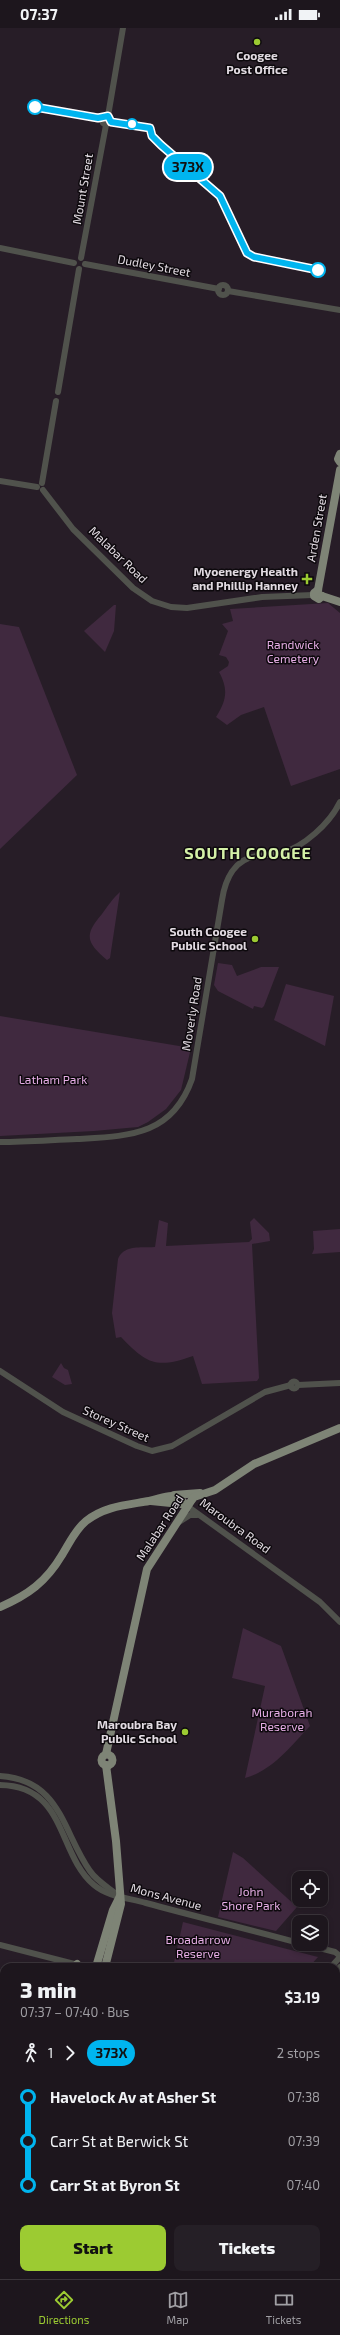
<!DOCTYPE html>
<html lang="en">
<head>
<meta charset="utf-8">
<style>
	:root { --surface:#1d161d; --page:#251f26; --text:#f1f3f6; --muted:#a09fa4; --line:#3b353b; --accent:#9ccb32 }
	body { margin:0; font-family:"Exo 2",sans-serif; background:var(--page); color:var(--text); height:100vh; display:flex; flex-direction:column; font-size:15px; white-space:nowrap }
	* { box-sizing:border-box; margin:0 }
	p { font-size:13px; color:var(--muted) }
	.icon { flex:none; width:22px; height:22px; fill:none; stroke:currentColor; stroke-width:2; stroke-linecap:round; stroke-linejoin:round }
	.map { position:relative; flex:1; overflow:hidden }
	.panel { position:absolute; left:0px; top:1935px; width:340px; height:316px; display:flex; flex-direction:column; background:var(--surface); border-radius:12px 12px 0 0; box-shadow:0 2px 6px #0003,0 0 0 1px var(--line) }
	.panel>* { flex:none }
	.badge { padding:0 8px; border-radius:13px; font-size:14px; line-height:26px }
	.tools { position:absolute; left:292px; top:1843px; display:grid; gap:8px }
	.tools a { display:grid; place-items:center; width:36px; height:36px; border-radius:8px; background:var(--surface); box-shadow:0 2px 6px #0003,0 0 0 1px var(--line); font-size:20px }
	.map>.badge { position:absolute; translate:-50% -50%; box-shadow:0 0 0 2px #fff }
	.legs { display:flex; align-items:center; gap:6px; height:44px; padding:0 20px; font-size:13px }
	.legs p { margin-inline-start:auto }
	.summary { display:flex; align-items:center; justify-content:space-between; height:68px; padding:0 20px }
	h1 { font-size:22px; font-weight:800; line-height:30px }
	.cta { display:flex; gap:8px; margin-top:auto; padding:8px 20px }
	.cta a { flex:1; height:46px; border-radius:8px; background:var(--accent); color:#111; font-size:16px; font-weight:800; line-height:46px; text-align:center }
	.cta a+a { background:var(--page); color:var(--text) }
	ul { padding:0 20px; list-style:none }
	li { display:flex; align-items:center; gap:14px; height:44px; font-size:15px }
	li i { display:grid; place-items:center; width:6px; height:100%; margin:0 5px; background:currentColor }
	li i::after { content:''; width:10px; height:10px; margin:-5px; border:3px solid; border-radius:50%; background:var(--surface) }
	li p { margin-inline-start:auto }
	li:first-child i { background:linear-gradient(#0000 50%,currentColor 0) }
	li:last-child i { background:linear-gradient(currentColor 50%,#0000 0) }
	.status { display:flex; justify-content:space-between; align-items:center; height:28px; padding:0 20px; background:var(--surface); direction:ltr }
	.status svg { height:11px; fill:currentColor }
	.tabs { display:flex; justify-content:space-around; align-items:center; height:56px; border-top:1px solid var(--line); background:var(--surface); font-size:11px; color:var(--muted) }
	.tabs a { display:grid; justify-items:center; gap:2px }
	.tabs .active { color:var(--accent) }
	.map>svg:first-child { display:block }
</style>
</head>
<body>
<div class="status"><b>07:37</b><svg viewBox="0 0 49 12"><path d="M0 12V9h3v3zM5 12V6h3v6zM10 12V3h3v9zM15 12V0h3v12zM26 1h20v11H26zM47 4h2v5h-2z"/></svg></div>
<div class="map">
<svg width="340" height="2251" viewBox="0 0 340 2251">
	<rect width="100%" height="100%" fill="#271d27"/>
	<g fill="#40293f">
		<path d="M328,575l12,10v156l-49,17 -27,-79 -23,8 -14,10 -11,-8c10,-16 13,-27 3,-45l9,-6 1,-4 -3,-5 -7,-2 9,-24 -6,-7 11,-3 -3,-12z"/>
		<path d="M114,577h2l-2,26 -9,21 -21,-21z"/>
		<path d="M0,596l19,3 58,148 -77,74z"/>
		<path d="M120,864l-10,66 -3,2c-21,-18 -23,-25 -5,-46 5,-7 11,-16 18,-22z"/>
		<path d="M218,935l14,2 5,11 24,-9h18l-15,39 -2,2 -8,-2 -1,3 -35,-18 -4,-6z"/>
		<path d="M286,956l48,12 -9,50 -51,-26z"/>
		<path d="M0,988l191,32 -10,42 -15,19 -18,13 -10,5 -44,4 -94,5z"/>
		<path d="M254,1190l15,15 1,8 -18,3 7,134 -2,3 -55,3 -9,-28c-37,13 -46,8 -72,-19l-5,1 -4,-25 6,-54c6,-15 24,-11 37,-12l4,-27 9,3 -2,23 83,-4 3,-3 -2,-17z"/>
		<path d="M340,1201v23l-28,2 2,-5 -1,-18z"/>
		<path d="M61,1335l3,5 4,2 4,14 -7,1 -13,-8z"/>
		<path d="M243,1600l38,18 29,80c-19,20 -38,45 -65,52l20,-92 -33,-8z"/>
		<path d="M233,1824l10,6 54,49 -21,24 -58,-14z"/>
		<path d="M183,1894l135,35 -9,10h-136z"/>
		<path d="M340,2013v65l-4,27v-88z"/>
		<path d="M241,2247h92l-2,4h-84z"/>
	</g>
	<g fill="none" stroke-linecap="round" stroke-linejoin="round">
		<g stroke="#50524c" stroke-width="6">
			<path d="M108,88l15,-88"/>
			<path d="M106,97l-3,-2 -1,-4 6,-3"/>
			<path d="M0,220l74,15"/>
			<path d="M81,230l25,-133"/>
			<path d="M85,236l134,25"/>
			<circle cx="223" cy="262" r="5"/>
			<path d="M228,263l112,19"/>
			<path d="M58,364l21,-123"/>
			<path d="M0,453l37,6"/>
			<path d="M42,455l14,-82"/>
			<path d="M43,462l30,39 60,59 19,13 19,6 16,1 75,-11 51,-2"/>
			<path d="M0,1114c26,0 51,-2 77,-3 52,-3 95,-3 115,-60l30,-179c3,-20 12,-41 35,-44 8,-1 16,-1 24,-3 23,-6 49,-30 59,-51"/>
			<path d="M0,1343l63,41 74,34 15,5 20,-5 93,-54 26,-7"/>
			<circle cx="294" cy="1357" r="3.5"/>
			<path d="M298,1357l42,-2"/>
			<path d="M187,1478l133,96 20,20"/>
			<path d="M179,1494l11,-7h7"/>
			<path d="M0,1748c61,4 62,55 90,95 6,9 16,15 25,22"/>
			<path d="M0,1757c67,1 57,69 94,100 14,12 35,13 52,18 51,14 102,26 153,40"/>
			<path d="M304,1916l31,8 5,4"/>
			<path d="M0,1917l86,22"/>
			<path d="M331,1939l9,-10"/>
			<path d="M336,1943l4,-4"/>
			<path d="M152,2251l1,-4"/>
		</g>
		<g stroke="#7e8476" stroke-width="8">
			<path d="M340,426l-2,5 2,3"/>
			<path d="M318,562l22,-120"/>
			<path d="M318,562l-4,3v3l5,3 3,-3"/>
			<path d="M322,568l18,6"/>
			<path d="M174,1467l26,-2"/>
			<path d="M151,1473l30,3"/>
			<path d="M0,1579c28,-12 46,-25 62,-52 7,-11 13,-25 24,-34 19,-15 41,-16 63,-20 16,-3 25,-12 38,5"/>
			<path d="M106,1726l41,-185 44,-68 3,-4 21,-7 39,-26 86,-36"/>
			<circle cx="107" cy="1732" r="5.5"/>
			<path d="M77,1936l2,3"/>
			<path d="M96,1939l17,-57 7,-14"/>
			<path d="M105,1939l16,-63 -5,-63 -10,-76"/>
			<path d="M0,2139l4,-5"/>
			<path d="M0,2151l4,-4"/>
		</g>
	</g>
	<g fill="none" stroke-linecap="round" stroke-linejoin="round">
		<g stroke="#fff" stroke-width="9">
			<path id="line-1" d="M35,79l63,11 10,-2 3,6 39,6 2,8 9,9 59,51 27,57 7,4 64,13"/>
		</g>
		<use href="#line-1" stroke="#00b5ef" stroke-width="6"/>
	</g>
	<g fill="#9ccb32" stroke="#0d090d" stroke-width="1.5">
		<circle cx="257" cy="14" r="4"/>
		<path d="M305 545h4v4h4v4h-4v4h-4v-4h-4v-4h4z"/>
		<circle cx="255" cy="911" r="4"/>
		<circle cx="185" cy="1704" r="4"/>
	</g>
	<g fill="#fff" stroke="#00b5ef" stroke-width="2">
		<circle cx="35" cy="79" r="7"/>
		<circle cx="132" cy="96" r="5"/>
		<circle cx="318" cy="242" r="7"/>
	</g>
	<g text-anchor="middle" stroke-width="3" stroke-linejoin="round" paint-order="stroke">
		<g font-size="12" font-weight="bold" fill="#e2dbe2" stroke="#0d090d" text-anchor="end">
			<text x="257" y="32" text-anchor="middle">Coogee<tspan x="257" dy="14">Post Office</tspan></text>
			<text x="298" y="548">Myoenergy Health<tspan x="298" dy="14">and Phillip Hanney</tspan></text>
			<text x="247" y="908">South Coogee<tspan x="247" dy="14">Public School</tspan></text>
			<text x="177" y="1701">Maroubra Bay<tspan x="177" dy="14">Public School</tspan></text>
		</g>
		<g font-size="12" fill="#e2dbe2" stroke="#0d090d">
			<text transform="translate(83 161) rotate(-80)" y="4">Mount Street</text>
			<text transform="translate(154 238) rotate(11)" y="4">Dudley Street</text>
			<text transform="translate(317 500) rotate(-80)" y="4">Arden Street</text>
			<text transform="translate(118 527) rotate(44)" y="4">Malabar Road</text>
			<text transform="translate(192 986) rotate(-81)" y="4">Moverly Road</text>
			<text transform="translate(116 1396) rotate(24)" y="4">Storey Street</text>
			<text transform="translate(235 1498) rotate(36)" y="4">Maroubra Road</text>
			<text transform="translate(160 1500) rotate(-57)" y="4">Malabar Road</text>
			<text transform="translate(166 1869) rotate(15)" y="4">Mons Avenue</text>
		</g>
		<g font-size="12" fill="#e7aee6" stroke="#0d090d">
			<text x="293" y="621">Randwick<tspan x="293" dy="14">Cemetery</tspan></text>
			<text x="53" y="1056">Latham Park</text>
			<text x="282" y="1689">Muraborah<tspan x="282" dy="14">Reserve</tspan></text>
			<text x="251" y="1868">John<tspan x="251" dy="14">Shore Park</tspan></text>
			<text x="198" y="1916">Broadarrow<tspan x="198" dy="14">Reserve</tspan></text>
		</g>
		<g font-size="16" font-weight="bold" letter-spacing="1" fill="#d4f1a7" stroke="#0d090d">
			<text x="248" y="831">SOUTH COOGEE</text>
		</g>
	</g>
</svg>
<div class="tools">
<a><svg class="icon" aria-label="locate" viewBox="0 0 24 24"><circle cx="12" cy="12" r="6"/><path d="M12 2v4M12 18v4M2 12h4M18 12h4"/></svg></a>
<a><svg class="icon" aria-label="layers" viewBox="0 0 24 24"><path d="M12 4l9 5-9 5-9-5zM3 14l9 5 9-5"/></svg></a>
</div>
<b class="badge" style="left:188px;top:139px;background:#00b5ef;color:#111">373X</b>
<section class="panel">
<div class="summary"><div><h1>3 min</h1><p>07:37 – 07:40 · Bus</p></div><b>$3.19</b></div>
<div class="legs"><svg class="icon" aria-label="walk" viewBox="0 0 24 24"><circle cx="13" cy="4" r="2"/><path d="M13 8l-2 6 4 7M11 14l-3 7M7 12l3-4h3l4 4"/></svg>1<svg class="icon" aria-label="forward" viewBox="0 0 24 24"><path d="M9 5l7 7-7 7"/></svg><b class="badge" style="background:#00b5ef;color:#111">373X</b><p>2 stops</p></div>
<ul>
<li><i style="color:#00b5ef"></i><b>Havelock Av at Asher St</b><p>07:38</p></li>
<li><i style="color:#00b5ef"></i><span>Carr St at Berwick St</span><p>07:39</p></li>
<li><i style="color:#00b5ef"></i><b>Carr St at Byron St</b><p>07:40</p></li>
</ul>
<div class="cta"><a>Start</a><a>Tickets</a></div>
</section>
</div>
<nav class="tabs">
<a class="active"><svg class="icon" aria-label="directions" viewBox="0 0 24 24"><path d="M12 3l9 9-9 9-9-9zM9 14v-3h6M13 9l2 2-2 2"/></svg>Directions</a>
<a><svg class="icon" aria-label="map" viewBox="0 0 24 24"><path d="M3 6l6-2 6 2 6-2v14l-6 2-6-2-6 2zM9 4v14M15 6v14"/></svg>Map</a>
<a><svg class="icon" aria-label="tickets" viewBox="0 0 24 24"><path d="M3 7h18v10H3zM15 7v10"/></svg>Tickets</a>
</nav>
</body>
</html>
